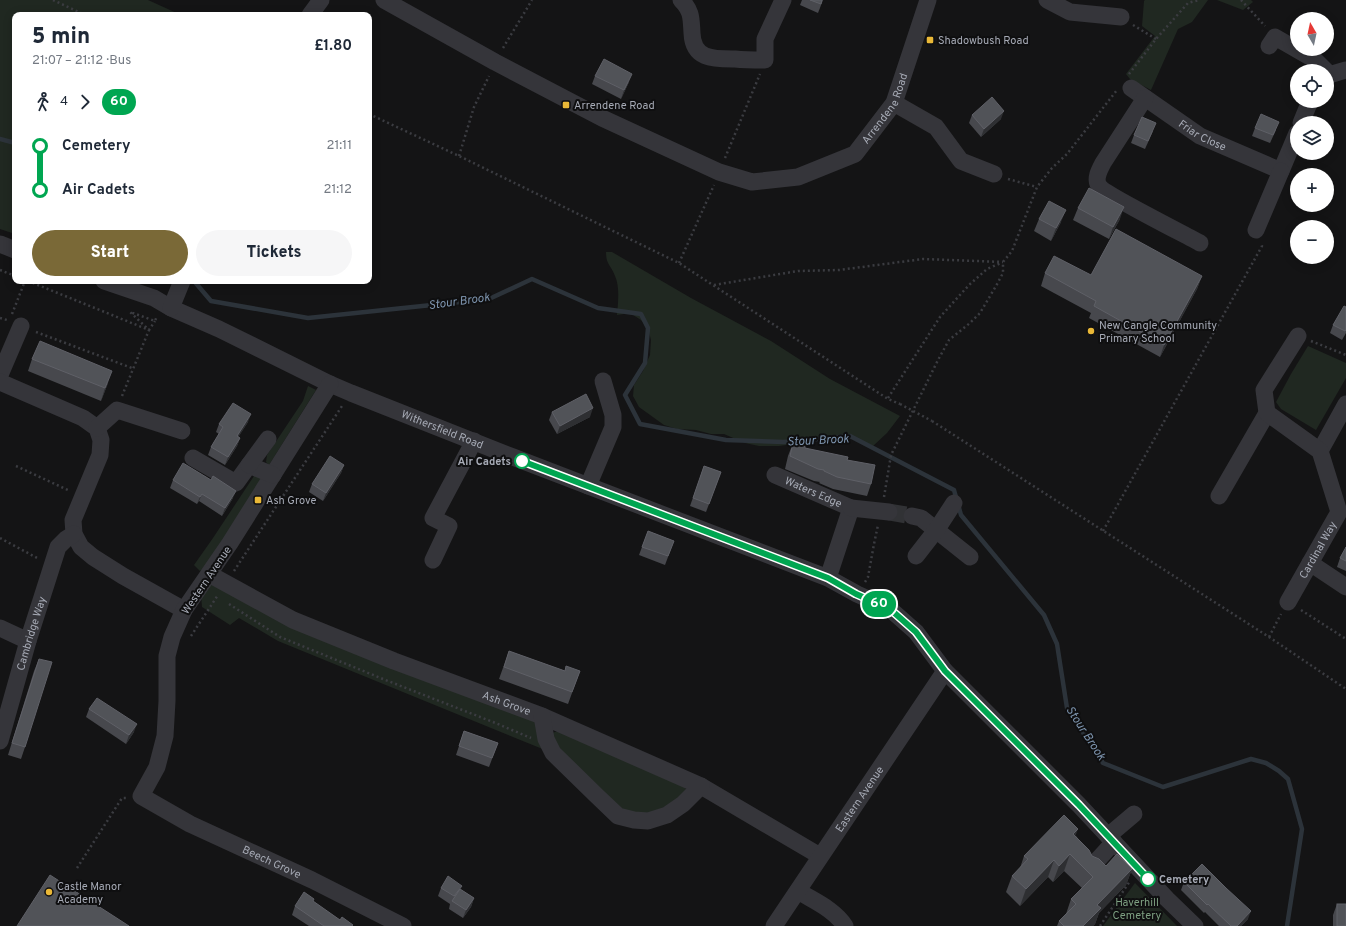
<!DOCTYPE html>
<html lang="en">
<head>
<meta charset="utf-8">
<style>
	:root { --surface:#fff; --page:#f6f6f7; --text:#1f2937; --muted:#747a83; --accent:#7a6937 }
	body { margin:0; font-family:Overpass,sans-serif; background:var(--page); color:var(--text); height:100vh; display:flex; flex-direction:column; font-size:15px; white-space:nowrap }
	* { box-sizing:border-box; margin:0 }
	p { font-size:13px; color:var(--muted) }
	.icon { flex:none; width:22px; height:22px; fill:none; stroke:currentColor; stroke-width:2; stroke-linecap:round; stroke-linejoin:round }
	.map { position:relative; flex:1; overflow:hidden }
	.side { position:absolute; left:12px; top:12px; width:360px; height:272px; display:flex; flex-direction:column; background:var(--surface); border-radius:8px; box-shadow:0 2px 10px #0003 }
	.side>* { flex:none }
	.badge { padding:0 8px; border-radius:13px; font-size:14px; line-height:26px }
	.needle { width:26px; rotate:351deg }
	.controls { position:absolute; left:1290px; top:12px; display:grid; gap:8px }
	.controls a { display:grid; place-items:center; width:44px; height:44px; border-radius:50%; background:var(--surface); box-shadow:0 2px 10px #0003; font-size:20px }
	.map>.badge { position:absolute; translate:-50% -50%; box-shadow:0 0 0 2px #fff }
	.legs { display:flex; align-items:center; gap:6px; height:44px; padding:0 20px; font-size:13px }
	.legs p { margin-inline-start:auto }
	.summary { display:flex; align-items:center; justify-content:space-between; height:68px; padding:0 20px }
	h1 { font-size:22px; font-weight:800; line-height:30px }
	.action { display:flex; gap:8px; margin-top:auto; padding:8px 20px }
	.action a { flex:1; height:46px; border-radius:24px; background:var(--accent); color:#fff; font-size:16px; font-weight:800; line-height:46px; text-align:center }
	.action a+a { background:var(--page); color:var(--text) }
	ul { padding:0 20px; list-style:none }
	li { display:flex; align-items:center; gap:14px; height:44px; font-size:15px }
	li i { display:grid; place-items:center; width:6px; height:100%; margin:0 5px; background:currentColor }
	li i::after { content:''; width:10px; height:10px; margin:-5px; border:3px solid; border-radius:50%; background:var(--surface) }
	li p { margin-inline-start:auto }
	li:first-child i { background:linear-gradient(#0000 50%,currentColor 0) }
	li:last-child i { background:linear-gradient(currentColor 50%,#0000 0) }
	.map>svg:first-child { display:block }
</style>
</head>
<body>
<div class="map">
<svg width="1346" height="926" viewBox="0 0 1346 926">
	<rect width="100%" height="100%" fill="#141415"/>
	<g fill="#202821">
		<path d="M0,0h148l33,15h-166v219l-15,-5z"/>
		<path d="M1145,0h63l-16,22 -14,7 -27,61 -21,-11 -4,-5 29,-38 -13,-10 2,-25z"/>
		<path d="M1217,0h34l2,2 -10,8z"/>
		<path d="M606,252h6l79,46 80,43 59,38 70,37 -13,17 -14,13 -16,-7 -14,-2 -64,9h-20l-14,-3 -21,-9h-13l-15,-4 -19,-1 -13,-4 -25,-18 -6,-11 1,-11 9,-14 7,-16 1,-15 -3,-12 -7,-8 -11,-7 -13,2c1,-12 3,-28 -2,-39 -4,-11 -9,-11 -9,-24z"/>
		<path d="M1308,346l38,17v15l-30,52 -35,-21 -5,-7 15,-28z"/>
		<path d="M308,386l8,4 -47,75 -3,-3 1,-7 36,-54z"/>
		<path d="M260,475l3,7 -54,82 -9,7 -6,-6 19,-27 41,-62z"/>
		<path d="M216,580l318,140 11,30 -267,-109 -39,-23 -9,7 -28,-18 -1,-12z"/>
		<path d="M561,731l122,55 3,3v4l-35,23 -30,-4 -63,-62 -8,-16 5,-2z"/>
		<path d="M1135,883l42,43h-74z"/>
	</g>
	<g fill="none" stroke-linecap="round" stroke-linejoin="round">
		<g stroke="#2c333a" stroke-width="4.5">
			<path d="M0,139l15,4"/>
			<path d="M194,281l17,20 97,17 181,-19 43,-20 66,29 43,6 7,14 -3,35 -20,32 15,29 86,16 58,2 66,-6 104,54 7,25 83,100 13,29 10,64 36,55 60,24 88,-28 15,4 13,8 9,8 14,50 -15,97"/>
		</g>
		<path stroke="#313235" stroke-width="17" stroke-dasharray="17 8" stroke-linecap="butt" d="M889,512l23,4"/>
		<g stroke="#3b3c41" stroke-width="2.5" stroke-dasharray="2 3" stroke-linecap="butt">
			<path d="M53,0l32,15"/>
			<path d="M1241,0l24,26"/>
			<path d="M1133,25l23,14"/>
			<path d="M503,48l29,-48"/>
			<path d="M1129,74l27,-35 32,-36 11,-3"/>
			<path d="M369,114l90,42 220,107 209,136 12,5"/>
			<path d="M459,156l15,-49 15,-31"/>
			<path d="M725,158l35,-84"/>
			<path d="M1008,179l29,8"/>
			<path d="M679,263l35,-78"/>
			<path d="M0,270l15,6"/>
			<path d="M28,281l121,49 6,-9"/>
			<path d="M714,285l84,-14 41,-1 84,-11 80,3"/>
			<path d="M12,314l13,-33"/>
			<path d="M0,318l7,2"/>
			<path d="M36,332l96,36"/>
			<path d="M1311,341l35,14"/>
			<path d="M122,396l27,-66 -19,-18 25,9 2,-5"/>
			<path d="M888,398l52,-81 29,-32 18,-16 14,-6"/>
			<path d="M932,421l337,216 77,52"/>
			<path d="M16,466l54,25"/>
			<path d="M884,497l7,-42 47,-95 11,-20 21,-17 10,-10 16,-27 7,-13v-11l9,-11 25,-64 15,-19 15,-14 50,-64"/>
			<path d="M1103,531l159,-285 -1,-3"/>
			<path d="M0,538l39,21"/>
			<path d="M234,571l108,-165"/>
			<path d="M865,582l3,-5 6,-33 4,-19"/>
			<path d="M229,604l51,33 108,44 105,41 38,16"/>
			<path d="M1301,610l45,29"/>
			<path d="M191,636l27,-41"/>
			<path d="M1269,637l12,-23"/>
			<path d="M77,868l45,-70h4"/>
			<path d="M1100,926l30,-45"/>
		</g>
		<g stroke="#35353a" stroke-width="17">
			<path id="s1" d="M384,0l111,62 107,56 117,54 33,10 46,-5 57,-23 39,-51 34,-103"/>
			<path d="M681,0c11,11 10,18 11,33 1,27 22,26 43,26 10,1 20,1 30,1v-21l18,-39"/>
			<path d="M1047,0l23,12 51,5"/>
			<path d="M310,15l11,-15"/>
			<path d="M1269,46l6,-9 40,23 11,11"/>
			<path d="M1327,72l2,3 17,-5"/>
			<path id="s2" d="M1131,88l69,48 81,35 16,-38"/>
			<path d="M1145,98l-42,65c-3,6 -8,14 -5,21 3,9 88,51 102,59"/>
			<path d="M894,103l42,24 25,34 33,13"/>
			<path d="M1301,123l9,-22"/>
			<path d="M1256,230l25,-59"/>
			<path d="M0,244l15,6"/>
			<path id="s3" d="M104,281l50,17 17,10 48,21 111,55 21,9 162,64 315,121 29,16 33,15 26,23 29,39 134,134 88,94 28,27"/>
			<path d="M171,308l11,-27"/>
			<path d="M0,375l21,-49"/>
			<path d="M0,382l83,36 14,10 4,12 -1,15 -27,65 1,14 7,13 12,10 30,19 61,34"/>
			<path id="s4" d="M330,384l-100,159 -46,67 -12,27 -5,19v45l-2,35 -8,31 -16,29 49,28 122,56 91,46"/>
			<path d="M97,428l20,-18 65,21"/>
			<path d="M1320,451l26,-47"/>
			<path d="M193,458l43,25 13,-18 24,10"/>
			<path d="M249,465l19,-26"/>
			<path id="s5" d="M775,475l76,33 -23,70"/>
			<path d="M588,486l25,-59v-12l-10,-34"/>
			<path d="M1219,496l48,-83"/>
			<path d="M851,508l38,4"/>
			<path d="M912,516l9,2 49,39"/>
			<path d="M916,556l21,-27 17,-26"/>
			<path d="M433,560l16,-34 -16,-8 41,-77"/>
			<path d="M1310,563l36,24"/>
			<path id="s6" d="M209,574l84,46 101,41 148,55 159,70 119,70"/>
			<path id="s7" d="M1288,602l51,-90 -19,-61 -53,-38 -3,-23 34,-54"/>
			<path d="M0,628l28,13"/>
			<path d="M542,716l4,23 7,14 44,43 21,20 16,4 14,1 19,-6 16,-11 18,-18"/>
			<path id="s8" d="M0,741l28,-100 30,-94 8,-8 8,-5"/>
			<path d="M1108,836l26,-22"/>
			<path d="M1093,865l21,-23"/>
			<path d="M798,891c16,10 36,18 47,35"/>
			<path id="s9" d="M774,926l171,-255"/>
		</g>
		<path stroke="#3b3c41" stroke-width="2.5" stroke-dasharray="2 3" stroke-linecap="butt" d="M900,404l32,17"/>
	</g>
	<g fill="#47484d">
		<path d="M802,0h21l-5,13 -18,-8z"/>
		<path d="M595,76l34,6 -8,17 -29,-15z"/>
		<path d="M972,115l29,4 -20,18 -12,-14z"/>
		<path d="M1255,128l21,2 -6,13 -18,-7z"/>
		<path d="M1153,131l-8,18 -14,-6 3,-8z"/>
		<path d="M1078,208l42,11 -11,20 -36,-19z"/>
		<path d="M1039,219l22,3 -10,19 -17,-10z"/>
		<path d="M1045,273l46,2 111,1 -5,13 -37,68 -71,-39 2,-5 -50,-27z"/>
		<path d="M1346,307v26l-4,7 -12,-7 3,-8z"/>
		<path d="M32,359l76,24 -7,18 -73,-30z"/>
		<path d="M552,412l38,5 -33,17 -8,-14z"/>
		<path d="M248,422l-10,15 2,1 -3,8 -12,19 -17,-10 3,-8 8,-13 -3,-2 3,-8z"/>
		<path d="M793,443l12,5 42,12 24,24 -4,12 -34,-7 -14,-6 1,-1 -6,-1 -29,-12 3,-13z"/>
		<path d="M344,465l-3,8 -18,28 -14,-9 3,-8z"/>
		<path d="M704,466l17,6 -15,40 -16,-6z"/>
		<path d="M173,480l60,18 -11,18 -23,-15 -2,3 -27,-16z"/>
		<path d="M648,531l26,10 -9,24 -26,-10z"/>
		<path d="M1346,547v24l-9,-4 3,-9z"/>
		<path d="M509,651l56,20h15l-12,33 -69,-25z"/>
		<path d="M39,659l-14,88 -4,12 -13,-4 26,-84z"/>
		<path d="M89,709l45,23 -8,12 -40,-27z"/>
		<path d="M464,731l34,12 -9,24 -33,-12z"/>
		<path d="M1076,836l16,20 14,10 26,3 -6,16 -27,28 -4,11 -2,2h-36l2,-5 7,-7 5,-15 11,-11 -18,-17 -11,11 -5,-5 -28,29 -14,-14 6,-16 8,-8 4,-12z"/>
		<path d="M1184,882l64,37 -7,7h-22l-14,-14 -1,1 -23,-23z"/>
		<path d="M441,888l19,1 14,9 -3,9 -8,11 -14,-9 1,-5 -12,-8z"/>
		<path d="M313,902l27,18 13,6h-44l-17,-11 3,-9z"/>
		<path d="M1337,904l9,22h-13v-11z"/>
	</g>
	<g fill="#2e2f32">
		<path d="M632,74l-3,8 -8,17 3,-9z"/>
		<path d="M1004,111l-3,8 -20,18 3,-8z"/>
		<path d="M1124,207l-4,12 -11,20 4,-12z"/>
		<path d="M1066,210l-5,12 -10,19 5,-13z"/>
		<path d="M1202,276l-5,13 -37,68 4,-12z"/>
		<path d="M112,371l-4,12 -7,18 4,-13z"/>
		<path d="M593,408l-3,9 -33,17 3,-8z"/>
		<path d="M251,414l-3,8 -14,22 3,-8z"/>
		<path d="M240,438l-3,8 -12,19 3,-8z"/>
		<path d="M344,465l-3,8 -18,28 3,-8z"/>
		<path d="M236,491l-3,7 -11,18 3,-8z"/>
		<path d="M202,494l-3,7 -2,3 3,-7z"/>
		<path d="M137,724l-3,8 -8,12 3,-9z"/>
		<path d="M1078,829l-6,16 1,-11z"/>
		<path d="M1070,854l-6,17 -11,11 6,-16z"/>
		<path d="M1054,860l-6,17 -28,29 6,-17z"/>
		<path d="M1132,869l-6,16 -27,28 -4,11 -2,2h-10l14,-21z"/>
		<path d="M474,898l-3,9 -8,11 3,-8z"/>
		<path d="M1251,911l-3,8 -7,7h-4z"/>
	</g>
	<g fill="#515358" stroke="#5f6067">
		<path d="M810,0h12l-1,4z"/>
		<path d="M604,59l28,15 -8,16 -29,-14z"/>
		<path d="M992,97l12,14 -20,18 -12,-14z"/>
		<path d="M1261,114l18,8 -6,13 -18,-7z"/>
		<path d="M1142,117l14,6 -8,18 -14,-6z"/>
		<path d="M1089,188l35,19 -11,20 -35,-19z"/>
		<path d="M1049,201l17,9 -10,18 -17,-9z"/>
		<path d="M1116,229l86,47 -38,69 -70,-39 2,-5 -51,-28 9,-17 37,19z"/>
		<path d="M1344,306l2,1v23l-1,1 -12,-6z"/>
		<path d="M40,341l72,30 -7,17 -73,-29z"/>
		<path d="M586,394l7,14 -33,18 -8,-14z"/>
		<path d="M233,403l18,11 -14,22 3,2 -12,19 -17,-10 12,-20 -4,-3z"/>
		<path d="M793,443l12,3v2l43,9 -1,3 28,5 -4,19 -34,-7 -13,-6v-1l-6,-1 -28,-13z"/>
		<path d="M330,456l14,9 -18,28 -14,-9z"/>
		<path d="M183,463l28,17 2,-4 23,15 -11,17 -23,-14 -2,3 -27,-17z"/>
		<path d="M704,466l17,6 -12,32 -16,-6z"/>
		<path d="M648,531l26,10 -6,15 -26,-9z"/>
		<path d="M1346,547v14l-6,-3z"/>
		<path d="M509,651l56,20 1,-5 14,5 -8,21 -68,-25z"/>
		<path d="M39,659l13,3 -27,85 -13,-4z"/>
		<path d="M97,698l40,26 -8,11 -40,-26z"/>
		<path d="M464,731l34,12 -6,15 -33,-12z"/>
		<path d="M1064,815l14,14 -5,5 16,16 3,6 7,3 7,7 11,-12 15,15 -35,36 4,3 -18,18h-19l-5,-5 17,-17 -5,-5 22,-22 -23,-23 -11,12 -5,-6 -28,29 -14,-13 16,-17 -4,-3z"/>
		<path d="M1202,864l24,24 25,23 -14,15h-6l-23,-22 -1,1 -23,-23z"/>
		<path d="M50,875l79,51h-112z"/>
		<path d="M448,876l14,10 -8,10 -13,-8z"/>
		<path d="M460,889l14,9 -8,12 -14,-9z"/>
		<path d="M304,892l10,7 -1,2 27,19 2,-3 11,8 -1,1h-28l-29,-20z"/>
		<rect x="1337" y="904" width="9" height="22"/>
	</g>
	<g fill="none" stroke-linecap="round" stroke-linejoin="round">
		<g stroke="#fff" stroke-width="9">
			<path id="line-1" d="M522,461l306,117 28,16 34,15 26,23 29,39 134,134 69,74"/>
		</g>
		<use href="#line-1" stroke="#00a651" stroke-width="6"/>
	</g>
	<g fill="#eab837" stroke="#0f0f10" stroke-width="1.5">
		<rect x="926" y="36" width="8" height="8" rx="2"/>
		<rect x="562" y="101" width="8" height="8" rx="2"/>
		<circle cx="1091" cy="331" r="4"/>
		<rect x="254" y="496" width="8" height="8" rx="2"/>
		<circle cx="49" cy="892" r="4"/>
	</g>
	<g fill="#fff" stroke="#00a651" stroke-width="2">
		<circle cx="522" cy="461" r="7"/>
		<circle cx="1148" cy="879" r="7"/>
	</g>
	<g text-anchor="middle" stroke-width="4" stroke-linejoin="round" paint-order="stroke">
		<g font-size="11" fill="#a6aab5" stroke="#0f0f10" text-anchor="start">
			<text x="938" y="44">Shadowbush Road</text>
			<text x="574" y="109">Arrendene Road</text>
			<text x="1099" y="329">New Cangle Community<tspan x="1099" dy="13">Primary School</tspan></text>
			<text x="266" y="504">Ash Grove</text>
			<text x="57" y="890">Castle Manor<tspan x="57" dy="13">Academy</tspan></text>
		</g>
		<g font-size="11" fill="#a6aab5" stroke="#0f0f10">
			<text dy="4" stroke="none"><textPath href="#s1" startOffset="574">Arrendene Road</textPath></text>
			<text dy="4" stroke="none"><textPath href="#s2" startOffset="86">Friar Close</textPath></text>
			<text dy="4" stroke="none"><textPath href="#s3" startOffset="370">Withersfield Road</textPath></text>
			<text dy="4" stroke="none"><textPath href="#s5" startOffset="42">Waters Edge</textPath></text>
			<text dy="4" stroke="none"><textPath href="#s7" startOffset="60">Cardinal Way</textPath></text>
			<text transform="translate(206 580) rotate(-56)" y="4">Western Avenue</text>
			<text dy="4" stroke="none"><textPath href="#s8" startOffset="112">Cambridge Way</textPath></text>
			<text dy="4" stroke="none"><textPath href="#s6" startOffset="325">Ash Grove</textPath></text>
			<text dy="4" stroke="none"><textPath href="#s9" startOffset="153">Eastern Avenue</textPath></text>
			<text dy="4" stroke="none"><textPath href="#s4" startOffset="610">Beech Grove</textPath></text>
		</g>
		<g font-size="11" font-weight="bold" fill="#a6aab5" stroke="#0f0f10" text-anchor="end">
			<text x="511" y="465">Air Cadets</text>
			<text x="1159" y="883" text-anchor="start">Cemetery</text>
		</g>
		<g font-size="11" fill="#7d9f81" stroke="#0f0f10">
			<text x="1137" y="906">Haverhill<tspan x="1137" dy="13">Cemetery</tspan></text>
		</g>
		<g font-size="12" font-style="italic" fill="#7e95af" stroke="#0f0f10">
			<text transform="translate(459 301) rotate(-8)" y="4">Stour Brook</text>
			<text transform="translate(818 440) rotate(-3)" y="4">Stour Brook</text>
			<text transform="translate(1086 733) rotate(57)" y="4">Stour Brook</text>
		</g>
	</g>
</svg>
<div class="controls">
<a><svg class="needle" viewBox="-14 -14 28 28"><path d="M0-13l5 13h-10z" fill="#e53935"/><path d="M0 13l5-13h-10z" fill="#747a83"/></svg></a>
<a><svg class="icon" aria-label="locate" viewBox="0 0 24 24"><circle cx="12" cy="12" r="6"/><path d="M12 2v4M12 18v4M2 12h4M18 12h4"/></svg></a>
<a><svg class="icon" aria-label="layers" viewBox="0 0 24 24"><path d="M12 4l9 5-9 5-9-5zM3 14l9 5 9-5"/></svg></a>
<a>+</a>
<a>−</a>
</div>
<b class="badge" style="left:879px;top:604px;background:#00a651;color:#fff">60</b>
<section class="side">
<div class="summary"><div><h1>5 min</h1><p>21:07 – 21:12 · Bus</p></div><b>£1.80</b></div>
<div class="legs"><svg class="icon" aria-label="walk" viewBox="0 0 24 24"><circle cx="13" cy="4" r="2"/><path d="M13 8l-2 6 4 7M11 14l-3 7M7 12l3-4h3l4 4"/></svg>4<svg class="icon" aria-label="forward" viewBox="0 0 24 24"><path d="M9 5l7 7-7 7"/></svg><b class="badge" style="background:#00a651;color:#fff">60</b></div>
<ul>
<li><i style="color:#00a651"></i><b>Cemetery</b><p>21:11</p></li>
<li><i style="color:#00a651"></i><b>Air Cadets</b><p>21:12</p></li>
</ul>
<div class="action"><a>Start</a><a>Tickets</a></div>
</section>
</div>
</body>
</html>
